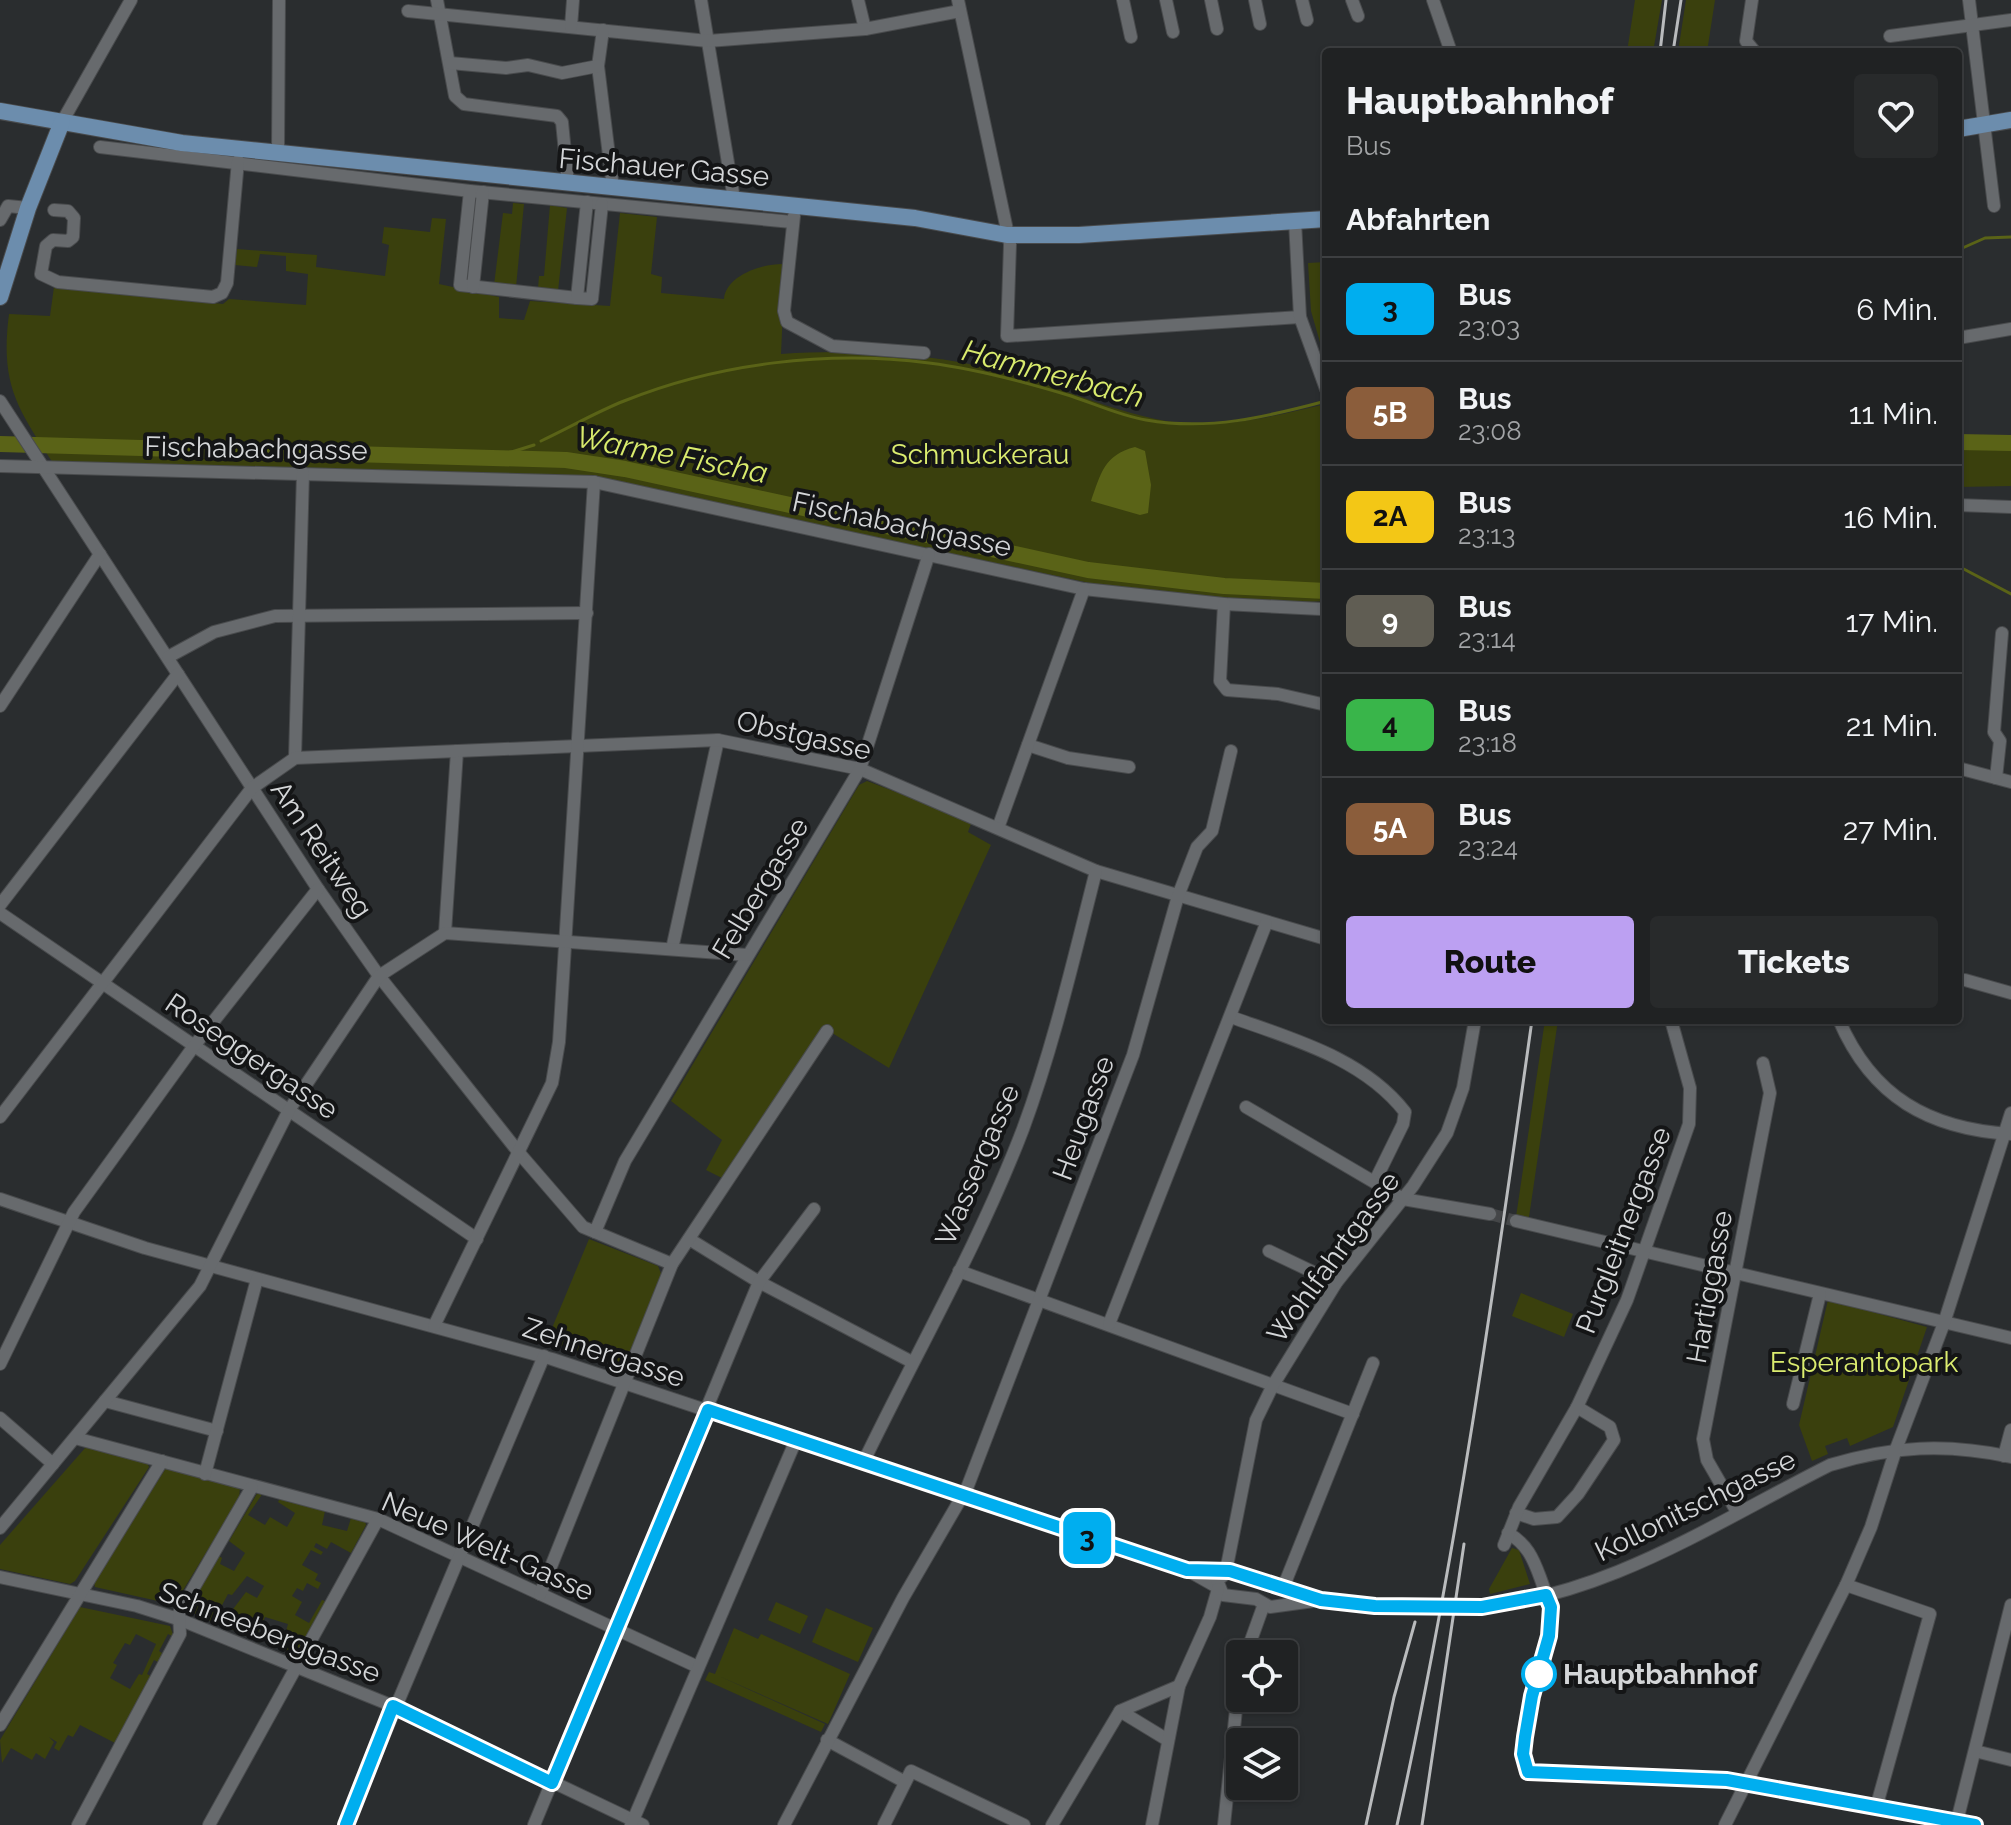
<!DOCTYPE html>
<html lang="de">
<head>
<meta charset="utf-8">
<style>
	:root { --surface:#202223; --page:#282a2b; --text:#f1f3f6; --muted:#a2a4a6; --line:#3d3f41; --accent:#bca0f2 }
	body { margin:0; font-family:Raleway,sans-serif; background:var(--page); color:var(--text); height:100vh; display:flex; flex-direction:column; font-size:30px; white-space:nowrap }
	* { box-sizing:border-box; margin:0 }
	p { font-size:26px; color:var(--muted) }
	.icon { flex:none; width:44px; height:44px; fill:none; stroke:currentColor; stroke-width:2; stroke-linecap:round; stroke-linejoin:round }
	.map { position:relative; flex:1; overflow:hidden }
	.sheet { position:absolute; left:1322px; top:48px; width:640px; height:976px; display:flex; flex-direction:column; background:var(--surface); border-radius:8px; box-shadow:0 2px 6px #0004,0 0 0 2px var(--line) }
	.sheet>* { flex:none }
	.badge { padding:0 16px; border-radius:12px; font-size:28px; line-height:52px }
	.buttons { position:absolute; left:1226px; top:1640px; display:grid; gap:16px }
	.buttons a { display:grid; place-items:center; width:72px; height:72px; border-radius:8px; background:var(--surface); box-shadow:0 2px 6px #0004,0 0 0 2px var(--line); font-size:40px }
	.map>.badge { position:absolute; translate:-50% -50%; box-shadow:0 0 0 4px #fff }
	h2 { padding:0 24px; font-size:30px; line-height:72px }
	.round { display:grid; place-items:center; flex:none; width:84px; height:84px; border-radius:8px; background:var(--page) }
	.overview { display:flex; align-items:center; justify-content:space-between; height:136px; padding:0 24px }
	h1 { font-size:38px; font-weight:800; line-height:60px }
	.primary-button { display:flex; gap:16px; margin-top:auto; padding:16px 24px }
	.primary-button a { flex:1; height:92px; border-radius:8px; background:var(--accent); color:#111; font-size:32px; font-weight:800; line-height:92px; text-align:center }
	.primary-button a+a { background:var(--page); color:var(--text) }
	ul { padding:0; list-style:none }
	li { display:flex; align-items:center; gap:24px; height:104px; padding:0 24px; border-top:2px solid var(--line) }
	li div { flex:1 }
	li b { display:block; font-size:30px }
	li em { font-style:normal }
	li .badge { min-width:88px; font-weight:700; text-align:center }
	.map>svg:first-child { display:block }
</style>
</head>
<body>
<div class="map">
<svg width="2011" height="1825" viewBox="0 0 2011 1825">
	<rect width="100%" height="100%" fill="#2a2d2f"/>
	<g fill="#3a400d" fill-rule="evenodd">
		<path d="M1635,0h27l-9,52h-26z"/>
		<path d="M1686,0h29l-8,52h-29z"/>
		<path d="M513,203l11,1 -8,83 -22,-2 9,-72 9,1z"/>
		<path d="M550,205l17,3 -9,83 -20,-2 1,-13h5z"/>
		<path d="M620,213l37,4 -6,57 11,3 -1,16 63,6c2,-24 40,-36 61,-35l-4,90c74,-5 152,-1 224,18 61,16 132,52 195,52 43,0 84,-10 126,-20v197l-46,2 -176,-17 -503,-107 -548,-16c-36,-55 -53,-79 -44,-149l41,2 4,-29 169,17 6,-5 77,6 2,-31 -22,-3v-15l-26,-2 -3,13 -22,-2 2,-16 80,6 -1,12 69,9 4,-31 -7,-2 2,-16 46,5 2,-14 14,1 -7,65 60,13v21l25,2 6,-19 80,5z"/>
		<path d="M1326,262v101l-15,-52 -3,-48z"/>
		<path d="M2011,449v37l-53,1v-37z"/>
		<path d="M867,781l105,40 -4,11 23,13 -102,223 -65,-40 -102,150 -16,-8 16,-30 -51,-39 188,-316z"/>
		<path d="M1545,1020h13l-29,197h-13z"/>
		<path d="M589,1239l69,27 4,10 -36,90 -74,-23v-15z"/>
		<path d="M1521,1293l52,21 -9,23 -52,-21z"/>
		<path d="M1828,1300l99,27 -34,100 -43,19 -3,-8 -22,8 3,8 -16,7 -13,-36z"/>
		<path d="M86,1447l61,15 2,5 -74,114 -5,3 -70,-15v-24z"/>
		<path d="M166,1468l74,19 -1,12 -62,101 -10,3 -72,-16 -1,-5z"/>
		<path d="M258,1492l5,1 -15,22 17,10 5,-8 17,10 8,-14 -17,-11 2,-4 45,13 -3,14 25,6 4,-13 14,3 1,4 -15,28 -20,-11 -4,7 -11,-6 -2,4 9,5 -2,3 -10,-5 -9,15 16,9 -3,6 6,3 -3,6 -11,-6 -4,8 -6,-3 -5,8 10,6 -7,13 14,8 13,-23 3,1 -29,54 -15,-6 7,-25 -23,-7 -10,22 -34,-14 25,-33 11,6 7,-12 -17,-10 -15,19 -4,-1 -15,28 -27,-12 33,-54 3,2 -2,6 14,7 11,-18 -16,-12z"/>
		<path d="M1512,1548l7,2 11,34 -40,10 -1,-5z"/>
		<path d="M776,1602l32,14 -8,18 -32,-14z"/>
		<path d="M80,1607l90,19 4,11 -6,-3 -9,17 6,4 -5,8 -6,-3 -7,14 5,3 -37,66 -35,-18 -7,12 -5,-2 -9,16 -5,-3 3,-6 -8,-5 5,5 -9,17 -9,-6 -4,7 -21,-12 -9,15 -2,-23zM136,1634l20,10 -14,31 -3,-1 -9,15 -20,-11 7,-13 -4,-2 12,-20 5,2z"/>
		<path d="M826,1608l47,20 -15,34 -46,-20z"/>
		<path d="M734,1628l24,11 3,-5 89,40 -22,50 -109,-48 106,48 -4,8 -116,-52 4,-8 6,2z"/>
	</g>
	<path fill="#5a6317" d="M1135,447l10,4 6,34 -3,28 -8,2 -49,-14c10,-28 13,-46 44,-54z"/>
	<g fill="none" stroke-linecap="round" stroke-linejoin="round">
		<g stroke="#5a6317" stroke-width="3">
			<path d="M1958,250l27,-12 26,-1"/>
			<path d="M541,441c28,-13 55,-29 83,-40 94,-38 204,-51 305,-38 48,6 96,19 142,33 24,8 50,20 75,24 63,11 120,-3 180,-19"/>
			<path d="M499,456l35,-11"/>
			<path d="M1958,566l53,28"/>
		</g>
		<g stroke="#5a6317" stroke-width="16">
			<path d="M1958,442l53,1"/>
			<path d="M0,444l566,16 59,9 463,101 136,16 102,5"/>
		</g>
		<g stroke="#444648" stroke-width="12" stroke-dasharray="12 6" stroke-linecap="butt">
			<path d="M1490,1214l26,7"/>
			<path d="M1396,1607l70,1"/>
		</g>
		<g stroke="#494b4d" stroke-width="14">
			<g id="minor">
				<path d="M437,0l18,96 9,8 93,12 5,6 6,61"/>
				<path d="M701,0l33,199"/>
				<path d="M858,0l7,29"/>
				<path d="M958,0l52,244 -3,92 293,-19"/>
				<path d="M1123,0l8,37"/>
				<path d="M1166,0l7,32"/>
				<path d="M1211,0l6,29"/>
				<path d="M1255,0l5,24"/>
				<path d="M1302,0l5,20"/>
				<path d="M1352,0l6,16"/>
				<path d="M1433,0l18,52"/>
				<path d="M1752,0l-6,41 9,11"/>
				<path d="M1969,0l25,206"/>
				<path d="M408,11l300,30 157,-12 95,-18"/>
				<path d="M571,27l2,-27"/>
				<path d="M603,30l-5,36 15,122"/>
				<path d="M1890,36l121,-16"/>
				<path d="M450,63l56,5 22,-3 34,8 36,-7"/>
				<path d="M62,122l69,-122"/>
				<path d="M100,147l370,44 322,31"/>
				<path d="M278,153l1,-153"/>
				<path d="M470,191l-10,94 117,13"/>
				<path d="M587,202l-10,96 15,1 10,-95"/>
				<path d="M54,210l14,1 6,7 -1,19 -5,4 -15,-1 -7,6 -5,28 17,8 155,15 9,-4 5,-10 11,-122"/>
				<path d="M794,216l-10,95 3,11 45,24 92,7"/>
				<path d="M0,220l8,-14 20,2"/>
				<path d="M1295,221l5,96 26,72"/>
				<path d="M473,287l10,-95"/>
				<path d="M1958,338l53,-9"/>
				<path d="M0,401l318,488 61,87 141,178 63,73 89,37"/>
				<path d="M0,466l594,16 490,107 140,15 97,5"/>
				<path d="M1958,505l53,2"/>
				<path d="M1224,604l-4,77 7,9 51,4 48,11"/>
				<path d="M168,657l46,-25 61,-16 312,-3"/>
				<path d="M0,706l100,-152"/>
				<path d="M1028,745l40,13 61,9"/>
				<path d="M295,758l8,-285"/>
				<path d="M1958,768l53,14"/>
				<path d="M1996,778l4,-37 -6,-9 8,-99"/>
				<path d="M998,828l86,-239"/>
				<path d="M0,905l178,-231"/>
				<path d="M0,913l477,326"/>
				<path d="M445,933l12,-182"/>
				<path d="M672,949l46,-209"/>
				<path d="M1965,980l46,13"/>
				<path d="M1231,1017c61,22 132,41 174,95l-2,12 -28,57"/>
				<path d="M1839,1020c33,77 90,109 172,114"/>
				<path d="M1246,1107l157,92 87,15"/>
				<path d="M0,1117l252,-329 43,-30 423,-18 142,29 236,102 230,68"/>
				<path d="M0,1199l145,49 407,111 635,211 30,17"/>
				<path d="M1516,1221l495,117"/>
				<path d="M595,1232l30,-71 235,-392 69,-215"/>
				<path d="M689,1239l70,43 153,80"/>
				<path d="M1269,1251l67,32"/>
				<path d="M959,1271l394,143"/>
				<path d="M1109,1324l157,-400"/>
				<path d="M434,1326l118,-243 7,-41 35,-560"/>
				<path d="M0,1364l74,-152 120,-166 124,-157"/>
				<path d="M105,1401l112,30"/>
				<path d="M1793,1404l27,-110"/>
				<path d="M0,1418l53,46"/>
				<path d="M75,1438l303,81 320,148"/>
				<path d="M2004,1456l7,-26"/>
				<path d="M863,1463c53,-110 116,-219 160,-334 31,-84 51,-172 73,-258"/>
				<path d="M205,1474l52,-195"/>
				<path d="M1737,1512l-30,-52 -4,-21 67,-346 -7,-30"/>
				<path d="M1516,1513l18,6 23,-2 21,-23 36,-54 -4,-13 -33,-20"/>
				<path d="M0,1528l200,-242 89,-176 90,-134 66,-43 302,22"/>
				<path d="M1508,1533c19,11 25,25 32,44 6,17 12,31 11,49 -3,38 -43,112 -23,146l199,8 248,45"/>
				<path d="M1504,1545l15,-38 58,-100 50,-107 62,-176 1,-36 -19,-68"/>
				<path d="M1226,1571l30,-151 17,-35 63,-102 77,-97 34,-53 16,-45 12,-68"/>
				<path d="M0,1577l137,29 44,14 212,86 250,119"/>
				<path d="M1846,1585l84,29 -54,194"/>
				<path d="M1283,1588l90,-225"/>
				<path d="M540,1594l132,-330 155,-233"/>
				<path d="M1321,1600l-51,7 -14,-8 -33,-4 -6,-15 13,-9 91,29 75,7"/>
				<path d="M1466,1608c134,-7 248,-85 364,-143 63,-19 116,-22 181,-8"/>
				<path d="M1246,1654l18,-50"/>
				<path d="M1120,1711l46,28"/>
				<path d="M0,1725l162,-264"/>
				<path d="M827,1740l78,42"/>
				<path d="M1975,1751l36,9"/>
				<path d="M1957,1821l54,-216"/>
				<path d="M78,1825l102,-191 -1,-21 73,-126"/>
				<path d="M209,1825l169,-306"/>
				<path d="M346,1825l198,-469"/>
				<path d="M534,1825l225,-543 55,-73"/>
				<path d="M631,1825l165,-385"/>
				<path d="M784,1825l119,-227 64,-110 166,-433 45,-159 19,-49 15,-16 19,-80"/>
				<path d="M884,1825l27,-54 113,54"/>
				<path d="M1052,1825l68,-114 59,-25"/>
				<path d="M1152,1825l27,-139 31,-69 8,-28"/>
				<path d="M1224,1825l16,-154"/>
				<path d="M1725,1825l121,-240 25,-58 25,-78 48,-126 67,-210"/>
			</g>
		</g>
		<g stroke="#494b4d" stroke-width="18">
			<g id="major">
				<path d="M0,111l182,32 733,75 92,17h72l247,-16"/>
				<path d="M1958,129l53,-9"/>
				<path d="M0,297l28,-89 34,-86"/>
			</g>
		</g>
		<use href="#minor" stroke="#676a6d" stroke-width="12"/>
		<use href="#major" stroke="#6c8dad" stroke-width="16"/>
		<g stroke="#b9bbbd" stroke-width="3">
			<path d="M1660,52l6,-52"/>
			<path d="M1673,52l8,-52"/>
			<path d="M1366,1825l28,-128 21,-75"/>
			<path d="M1397,1825c59,-266 97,-535 135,-805"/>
			<path d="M1422,1825l42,-281"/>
		</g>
	</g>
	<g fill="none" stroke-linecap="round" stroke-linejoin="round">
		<g stroke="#fff" stroke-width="18">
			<path id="line" d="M346,1825l47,-119 159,77 156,-373 479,160 43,1 91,29 54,6 107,1 64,-12 5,12 -2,29 -17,60 -7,41 -2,17 5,18 199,8 248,45"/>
		</g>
		<use href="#line" stroke="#00aeef" stroke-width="12"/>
	</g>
	<circle fill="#fff" stroke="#00aeef" stroke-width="4" cx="1539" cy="1674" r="16"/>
	<g text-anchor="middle" stroke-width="8" stroke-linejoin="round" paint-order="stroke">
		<g font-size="28" fill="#d4d6d8" stroke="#141516">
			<text transform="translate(664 167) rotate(5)" y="10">Fischauer Gasse</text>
			<text transform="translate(256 448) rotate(1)" y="10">Fischabachgasse</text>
			<text transform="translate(902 524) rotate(12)" y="10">Fischabachgasse</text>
			<text transform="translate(804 735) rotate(13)" y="10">Obstgasse</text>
			<text transform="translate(322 849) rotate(56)" y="10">Am Reitweg</text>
			<text transform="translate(760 888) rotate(-59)" y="10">Felbergasse</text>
			<text transform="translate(252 1056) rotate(34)" y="10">Roseggergasse</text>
			<text transform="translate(1083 1118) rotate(-70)" y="10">Heugasse</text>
			<text transform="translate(977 1165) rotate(-67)" y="10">Wassergasse</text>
			<text transform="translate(1623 1230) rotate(-69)" y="10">Purgleitnergasse</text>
			<text transform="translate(1333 1257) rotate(-54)" y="10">Wohlfahrtgasse</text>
			<text transform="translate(1709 1287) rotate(-80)" y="10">Hartiggasse</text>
			<text transform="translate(604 1352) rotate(18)" y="10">Zehnergasse</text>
			<text transform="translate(1695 1505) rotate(-26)" y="10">Kollonitschgasse</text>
			<text transform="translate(488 1546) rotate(24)" y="10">Neue Welt-Gasse</text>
			<text transform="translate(270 1632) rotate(21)" y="10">Schneeberggasse</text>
		</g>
		<g font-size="28" fill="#dbec6f" stroke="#141516">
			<text x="980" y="464">Schmuckerau</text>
			<text x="1864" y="1372">Esperantopark</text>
		</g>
		<g font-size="28" font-weight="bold" fill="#d4d6d8" stroke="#141516" text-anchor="start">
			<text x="1563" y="1684">Hauptbahnhof</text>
		</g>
		<g font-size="30" font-style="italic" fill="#d9eb6d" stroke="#141516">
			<text transform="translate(1053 374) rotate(15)" y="10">Hammerbach</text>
			<text transform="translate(672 455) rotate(11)" y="10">Warme Fischa</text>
		</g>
	</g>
</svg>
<div class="buttons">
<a><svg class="icon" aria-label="locate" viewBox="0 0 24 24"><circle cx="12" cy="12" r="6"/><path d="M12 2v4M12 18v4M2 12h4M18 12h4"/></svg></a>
<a><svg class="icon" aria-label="layers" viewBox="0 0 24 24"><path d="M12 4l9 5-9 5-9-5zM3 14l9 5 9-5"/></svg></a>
</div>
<b class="badge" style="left:1087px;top:1538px;background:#00aeef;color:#111">3</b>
<section class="sheet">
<div class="overview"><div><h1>Hauptbahnhof</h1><p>Bus</p></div><a class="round"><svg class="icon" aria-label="heart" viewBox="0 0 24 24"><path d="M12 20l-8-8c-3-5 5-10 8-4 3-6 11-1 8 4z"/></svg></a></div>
<h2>Abfahrten</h2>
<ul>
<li><span class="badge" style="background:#00aeef;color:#111">3</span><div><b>Bus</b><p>23:03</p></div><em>6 Min.</em></li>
<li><span class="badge" style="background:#8b5d3b;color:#fff">5B</span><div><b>Bus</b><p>23:08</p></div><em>11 Min.</em></li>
<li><span class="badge" style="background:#f3c716;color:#111">2A</span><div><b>Bus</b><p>23:13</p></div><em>16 Min.</em></li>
<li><span class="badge" style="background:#605d53;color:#fff">9</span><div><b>Bus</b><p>23:14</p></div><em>17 Min.</em></li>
<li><span class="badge" style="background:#39b54a;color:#111">4</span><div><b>Bus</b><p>23:18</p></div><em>21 Min.</em></li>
<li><span class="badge" style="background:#8b5d3b;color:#fff">5A</span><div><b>Bus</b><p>23:24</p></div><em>27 Min.</em></li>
</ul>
<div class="primary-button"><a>Route</a><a>Tickets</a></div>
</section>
</div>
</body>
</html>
